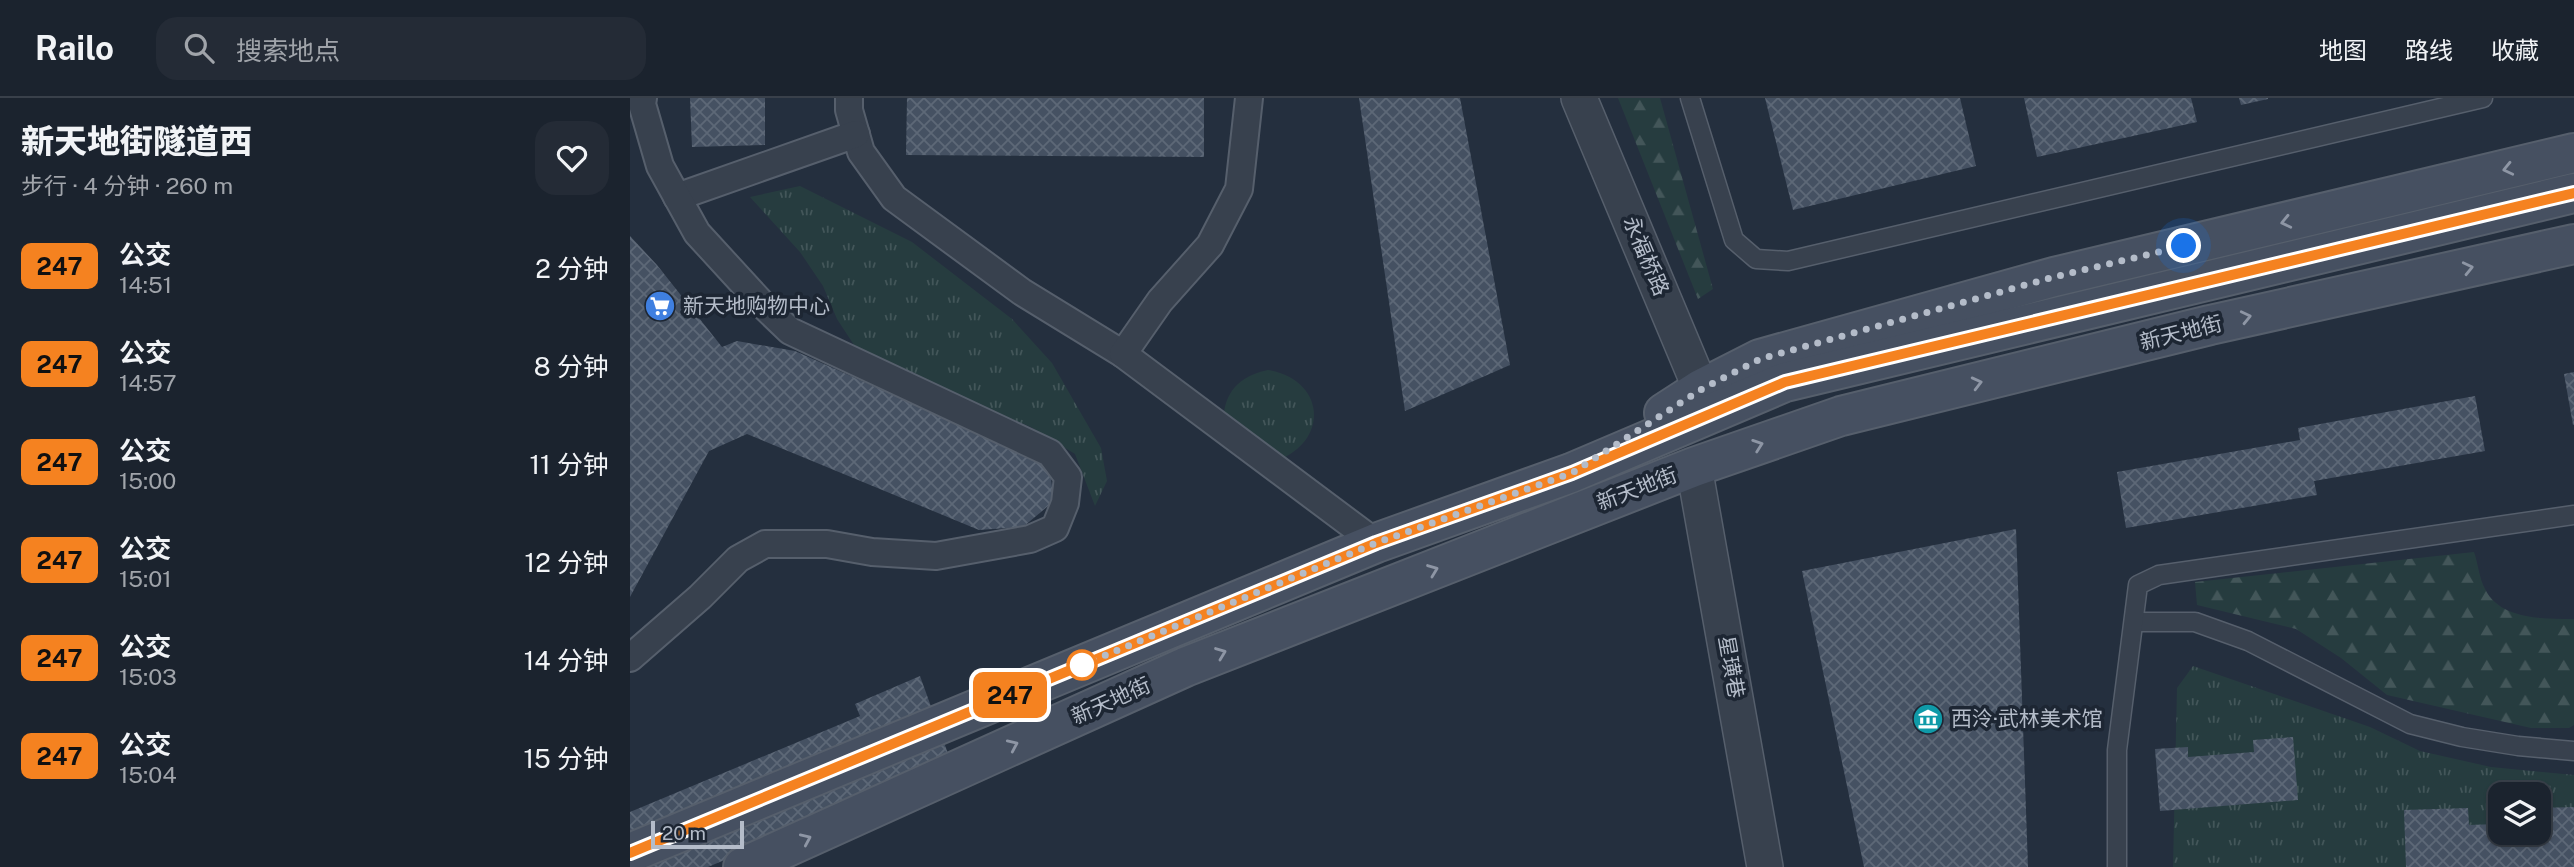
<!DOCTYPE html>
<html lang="zh">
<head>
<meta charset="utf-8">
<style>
	:root { --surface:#1b232e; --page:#242b36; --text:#f1f3f6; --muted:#a0a4aa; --line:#39404a }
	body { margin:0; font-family:"Public Sans","Noto Sans SC",sans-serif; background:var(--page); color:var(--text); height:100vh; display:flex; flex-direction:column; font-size:26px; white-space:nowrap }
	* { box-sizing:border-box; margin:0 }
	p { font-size:23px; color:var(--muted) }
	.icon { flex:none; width:38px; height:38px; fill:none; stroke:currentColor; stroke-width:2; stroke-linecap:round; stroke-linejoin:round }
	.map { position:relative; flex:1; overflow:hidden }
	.drawer { display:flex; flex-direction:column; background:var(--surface); width:630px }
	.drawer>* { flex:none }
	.badge { padding:0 14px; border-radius:10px; font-size:24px; line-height:46px }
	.controls { position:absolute; left:1858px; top:684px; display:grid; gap:14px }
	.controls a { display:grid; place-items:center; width:63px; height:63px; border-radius:14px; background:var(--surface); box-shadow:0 2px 5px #0004,0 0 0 2px var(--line); font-size:35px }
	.scale { position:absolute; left:21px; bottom:18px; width:93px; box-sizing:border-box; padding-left:7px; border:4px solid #b4bcc9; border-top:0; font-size:19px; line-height:24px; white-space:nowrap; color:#b4bcc9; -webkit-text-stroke:5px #1d2633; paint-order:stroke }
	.you { position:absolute; width:35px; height:35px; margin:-18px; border:5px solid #fff; border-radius:50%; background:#1a73e8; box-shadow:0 0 0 10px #1a73e833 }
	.map>.badge { position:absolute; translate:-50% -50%; box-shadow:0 0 0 4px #fff }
	.round { display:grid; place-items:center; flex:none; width:74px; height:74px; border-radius:21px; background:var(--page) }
	.overview { display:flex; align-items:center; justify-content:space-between; height:119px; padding:0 21px }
	h1 { font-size:33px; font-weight:800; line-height:52px }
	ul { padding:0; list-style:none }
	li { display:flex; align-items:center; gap:21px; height:98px; padding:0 21px }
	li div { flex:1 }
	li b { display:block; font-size:26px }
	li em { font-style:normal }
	li .badge { min-width:77px; font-weight:700; text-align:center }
	header { display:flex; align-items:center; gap:42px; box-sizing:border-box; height:98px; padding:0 35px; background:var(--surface); border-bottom:2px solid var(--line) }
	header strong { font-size:33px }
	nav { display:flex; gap:38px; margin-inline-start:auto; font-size:24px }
	.search { width:490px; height:63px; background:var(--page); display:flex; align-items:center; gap:18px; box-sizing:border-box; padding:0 24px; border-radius:21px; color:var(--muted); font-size:26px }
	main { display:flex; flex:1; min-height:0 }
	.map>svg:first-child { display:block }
</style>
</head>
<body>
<header>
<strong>Railo</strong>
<div class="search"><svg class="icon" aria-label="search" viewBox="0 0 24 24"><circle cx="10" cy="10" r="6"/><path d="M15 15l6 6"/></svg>搜索地点</div>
<nav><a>地图</a><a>路线</a><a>收藏</a></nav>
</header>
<main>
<section class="drawer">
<div class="overview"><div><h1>新天地街隧道西</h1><p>步行 · 4 分钟 · 260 m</p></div><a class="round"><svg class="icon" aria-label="heart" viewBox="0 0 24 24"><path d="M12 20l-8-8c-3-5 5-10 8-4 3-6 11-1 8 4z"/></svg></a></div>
<ul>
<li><span class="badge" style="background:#f58220;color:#111">247</span><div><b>公交</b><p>14:51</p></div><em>2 分钟</em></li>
<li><span class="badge" style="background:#f58220;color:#111">247</span><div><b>公交</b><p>14:57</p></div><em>8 分钟</em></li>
<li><span class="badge" style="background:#f58220;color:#111">247</span><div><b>公交</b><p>15:00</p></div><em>11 分钟</em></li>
<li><span class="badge" style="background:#f58220;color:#111">247</span><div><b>公交</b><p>15:01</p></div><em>12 分钟</em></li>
<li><span class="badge" style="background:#f58220;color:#111">247</span><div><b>公交</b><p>15:03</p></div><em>14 分钟</em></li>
<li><span class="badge" style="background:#f58220;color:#111">247</span><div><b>公交</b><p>15:04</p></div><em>15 分钟</em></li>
</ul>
</section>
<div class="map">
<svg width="1944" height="769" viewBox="0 0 1944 769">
	<defs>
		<pattern id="grass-tufts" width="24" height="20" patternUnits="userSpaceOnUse" patternTransform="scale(1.75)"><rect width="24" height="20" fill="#263c3f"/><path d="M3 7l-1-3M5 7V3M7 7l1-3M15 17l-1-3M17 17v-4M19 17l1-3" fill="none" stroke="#435659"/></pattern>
		<pattern id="forest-firs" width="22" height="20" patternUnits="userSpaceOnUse" patternTransform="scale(1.75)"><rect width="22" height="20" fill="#263c3f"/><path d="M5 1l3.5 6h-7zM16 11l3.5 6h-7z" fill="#435659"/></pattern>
		<pattern id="building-cross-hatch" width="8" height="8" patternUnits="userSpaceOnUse" patternTransform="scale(1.75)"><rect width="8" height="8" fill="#455162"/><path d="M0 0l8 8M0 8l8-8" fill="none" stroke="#5d6877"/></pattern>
	</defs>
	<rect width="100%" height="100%" fill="#242f3e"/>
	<g fill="url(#grass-tufts)" fill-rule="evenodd">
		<path d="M170,88l112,56 100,77 40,44 49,85 6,33 -12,25 -20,-52 -44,-27 -82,-33 -93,-46 -19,-29 -14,-33 -23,-34 -50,-55z"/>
		<path d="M638,272c55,9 63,68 11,90l-56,-38c1,-30 16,-46 45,-52z"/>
		<path d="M1563,568l177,61 50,24 71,16 83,8v92h-401l4,-179zM1871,696h38v39h-38z"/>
	</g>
	<g fill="url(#forest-firs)">
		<path d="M988,0h42l53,191 -15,10z"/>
		<path d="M1844,454c4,11 5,26 11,37 15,31 60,30 89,30v106l-5,3h-38l-144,-33 -46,-37 -45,-29 -99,-24 -2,-23z"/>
	</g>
	<g fill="url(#building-cross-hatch)">
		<path d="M60,0h75v47l-73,2z"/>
		<path d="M277,0h297v59l-298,-2z"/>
		<path d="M729,0h101l50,267 -105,46z"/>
		<path d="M1135,0h195l16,68 -183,44z"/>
		<path d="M1394,0h167l6,24 -160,35z"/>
		<path d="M1609,0h29v1l-27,6z"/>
		<path d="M0,138l27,29 65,82 15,-6 58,10 254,114 5,36 -31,26 -44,3 -232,-96 -38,17 -79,146z"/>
		<path d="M1944,274v53h-1l-9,-51z"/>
		<path d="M1845,298l10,55 -171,30 3,14 -191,33 -9,-56 183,-32 -2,-12z"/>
		<path d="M1386,431l12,338h-164l-62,-296z"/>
		<path d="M290,578l39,108 -79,10 -172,73h-78v-55l230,-96 -5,-12z"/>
		<path d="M1663,639l5,63 -138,11 -5,-62 33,-2v10l66,-5 -1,-12z"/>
		<path d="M1944,709v60h-168l-2,-57 64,-2 1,17 28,-1v-15h4v24h38v-25z"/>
	</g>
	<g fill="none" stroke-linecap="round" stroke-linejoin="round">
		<g stroke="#565f6c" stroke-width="21">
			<g id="service">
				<path d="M1060,0l44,142 22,19 32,2 695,-163"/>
				<path d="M1504,524h61l53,19 162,83 52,13 56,9 56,5"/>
				<path d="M1487,769v-117l21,-165 21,-10 415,-60"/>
			</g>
		</g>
		<g stroke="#565f6c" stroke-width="30">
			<g id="pedestrian">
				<path d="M219,0v12l12,42 33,46 128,94 101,62"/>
				<path d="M619,0l-10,91 -29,56 -50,56 -37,53 253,189"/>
				<path d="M47,99l179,-63"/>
				<path d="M0,560l70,-61 38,-38 27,-15h62l45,8 64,4 94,-17 25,-11 10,-25 3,-26 -18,-24 -260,-122 -26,-25 -67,-73 -37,-67 -18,-62 1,-6"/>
			</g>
		</g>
		<g stroke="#565f6c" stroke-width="38">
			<g id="minor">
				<path d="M949,0l122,291 4,27"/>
				<path d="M1064,369l71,400"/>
			</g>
		</g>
		<g stroke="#565f6c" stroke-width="42">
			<g id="secondary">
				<path d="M1034,315l37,-24 59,-30 294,-82 520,-124"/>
				<path d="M0,755l746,-310 195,-70 214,-91 789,-189"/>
				<path d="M113,769l442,-200 509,-200 147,-51 369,-91 364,-81"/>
			</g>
		</g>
		<use href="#service" stroke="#38414e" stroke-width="18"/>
		<use href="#pedestrian" stroke="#38414e" stroke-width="26"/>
		<use href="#minor" stroke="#38414e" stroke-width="35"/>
		<use href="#secondary" stroke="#465061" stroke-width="38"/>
	</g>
	<defs><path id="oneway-chevron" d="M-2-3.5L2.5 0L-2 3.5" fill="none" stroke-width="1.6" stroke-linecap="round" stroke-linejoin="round" transform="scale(1.75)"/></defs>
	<g stroke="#8e96a5">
		<use href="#oneway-chevron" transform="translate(1878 71) rotate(167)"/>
		<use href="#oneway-chevron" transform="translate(1656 124) rotate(167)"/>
		<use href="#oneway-chevron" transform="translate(1838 170) rotate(-13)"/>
		<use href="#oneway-chevron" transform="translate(1616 219) rotate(-13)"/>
		<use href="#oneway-chevron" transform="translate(1347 285) rotate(-14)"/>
		<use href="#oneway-chevron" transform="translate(1128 347) rotate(-19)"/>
		<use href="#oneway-chevron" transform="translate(803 472) rotate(-21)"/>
		<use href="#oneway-chevron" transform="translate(591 555) rotate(-21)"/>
		<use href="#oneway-chevron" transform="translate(383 647) rotate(-24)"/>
		<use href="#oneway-chevron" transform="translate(176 741) rotate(-24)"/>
	</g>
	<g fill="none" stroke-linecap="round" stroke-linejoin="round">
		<g stroke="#fff" stroke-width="16">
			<path id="line" d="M0,755l746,-310 196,-70 213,-91 789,-189"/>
		</g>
		<use href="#line" stroke="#f58220" stroke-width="10"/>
		<path stroke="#b4bcc9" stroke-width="7" stroke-dasharray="0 12.6" d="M452,567l294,-122 196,-70 130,-84 58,-30 294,-82 130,-31"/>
	</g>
	<defs>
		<g id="supermarket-disc" transform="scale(1.575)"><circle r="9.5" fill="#3f7fe0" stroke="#1d2633"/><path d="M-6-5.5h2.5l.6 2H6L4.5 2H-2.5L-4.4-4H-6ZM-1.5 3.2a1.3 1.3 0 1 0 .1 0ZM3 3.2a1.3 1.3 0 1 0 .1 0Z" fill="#fff"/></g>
		<g id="museum-disc" transform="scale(1.575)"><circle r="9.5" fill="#0f9aa8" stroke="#1d2633"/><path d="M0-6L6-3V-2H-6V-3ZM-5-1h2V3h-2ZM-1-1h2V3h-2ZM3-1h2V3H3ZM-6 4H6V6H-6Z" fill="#fff"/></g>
	</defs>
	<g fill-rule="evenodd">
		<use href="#supermarket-disc" x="30" y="208"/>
		<use href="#museum-disc" x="1298" y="621"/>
	</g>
	<circle fill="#fff" stroke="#f58220" stroke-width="3.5" cx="452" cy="567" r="14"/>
	<g text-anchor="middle" stroke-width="7" stroke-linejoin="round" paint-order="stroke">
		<g font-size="21" fill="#b4bcc9" stroke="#1d2633">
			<text transform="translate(1016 158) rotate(67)" y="7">永福桥路</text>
			<text transform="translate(1551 235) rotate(-14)" y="7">新天地街</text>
			<text transform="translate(1007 391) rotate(-21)" y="7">新天地街</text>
			<text transform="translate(1101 569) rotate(80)" y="7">星璜巷</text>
			<text transform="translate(481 603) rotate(-24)" y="7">新天地街</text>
		</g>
		<g font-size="21" fill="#b4bcc9" stroke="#1d2633" text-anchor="start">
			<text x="53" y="215">新天地购物中心</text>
			<text x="1321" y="628">西泠·武林美术馆</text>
		</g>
	</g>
</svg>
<div class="controls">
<a><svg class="icon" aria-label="layers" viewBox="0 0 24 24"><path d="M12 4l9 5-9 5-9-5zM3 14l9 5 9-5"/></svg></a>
</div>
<div class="scale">20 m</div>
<div class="you" style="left:1554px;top:148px"></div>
<b class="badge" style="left:380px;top:597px;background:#f58220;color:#111">247</b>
</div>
</main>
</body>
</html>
